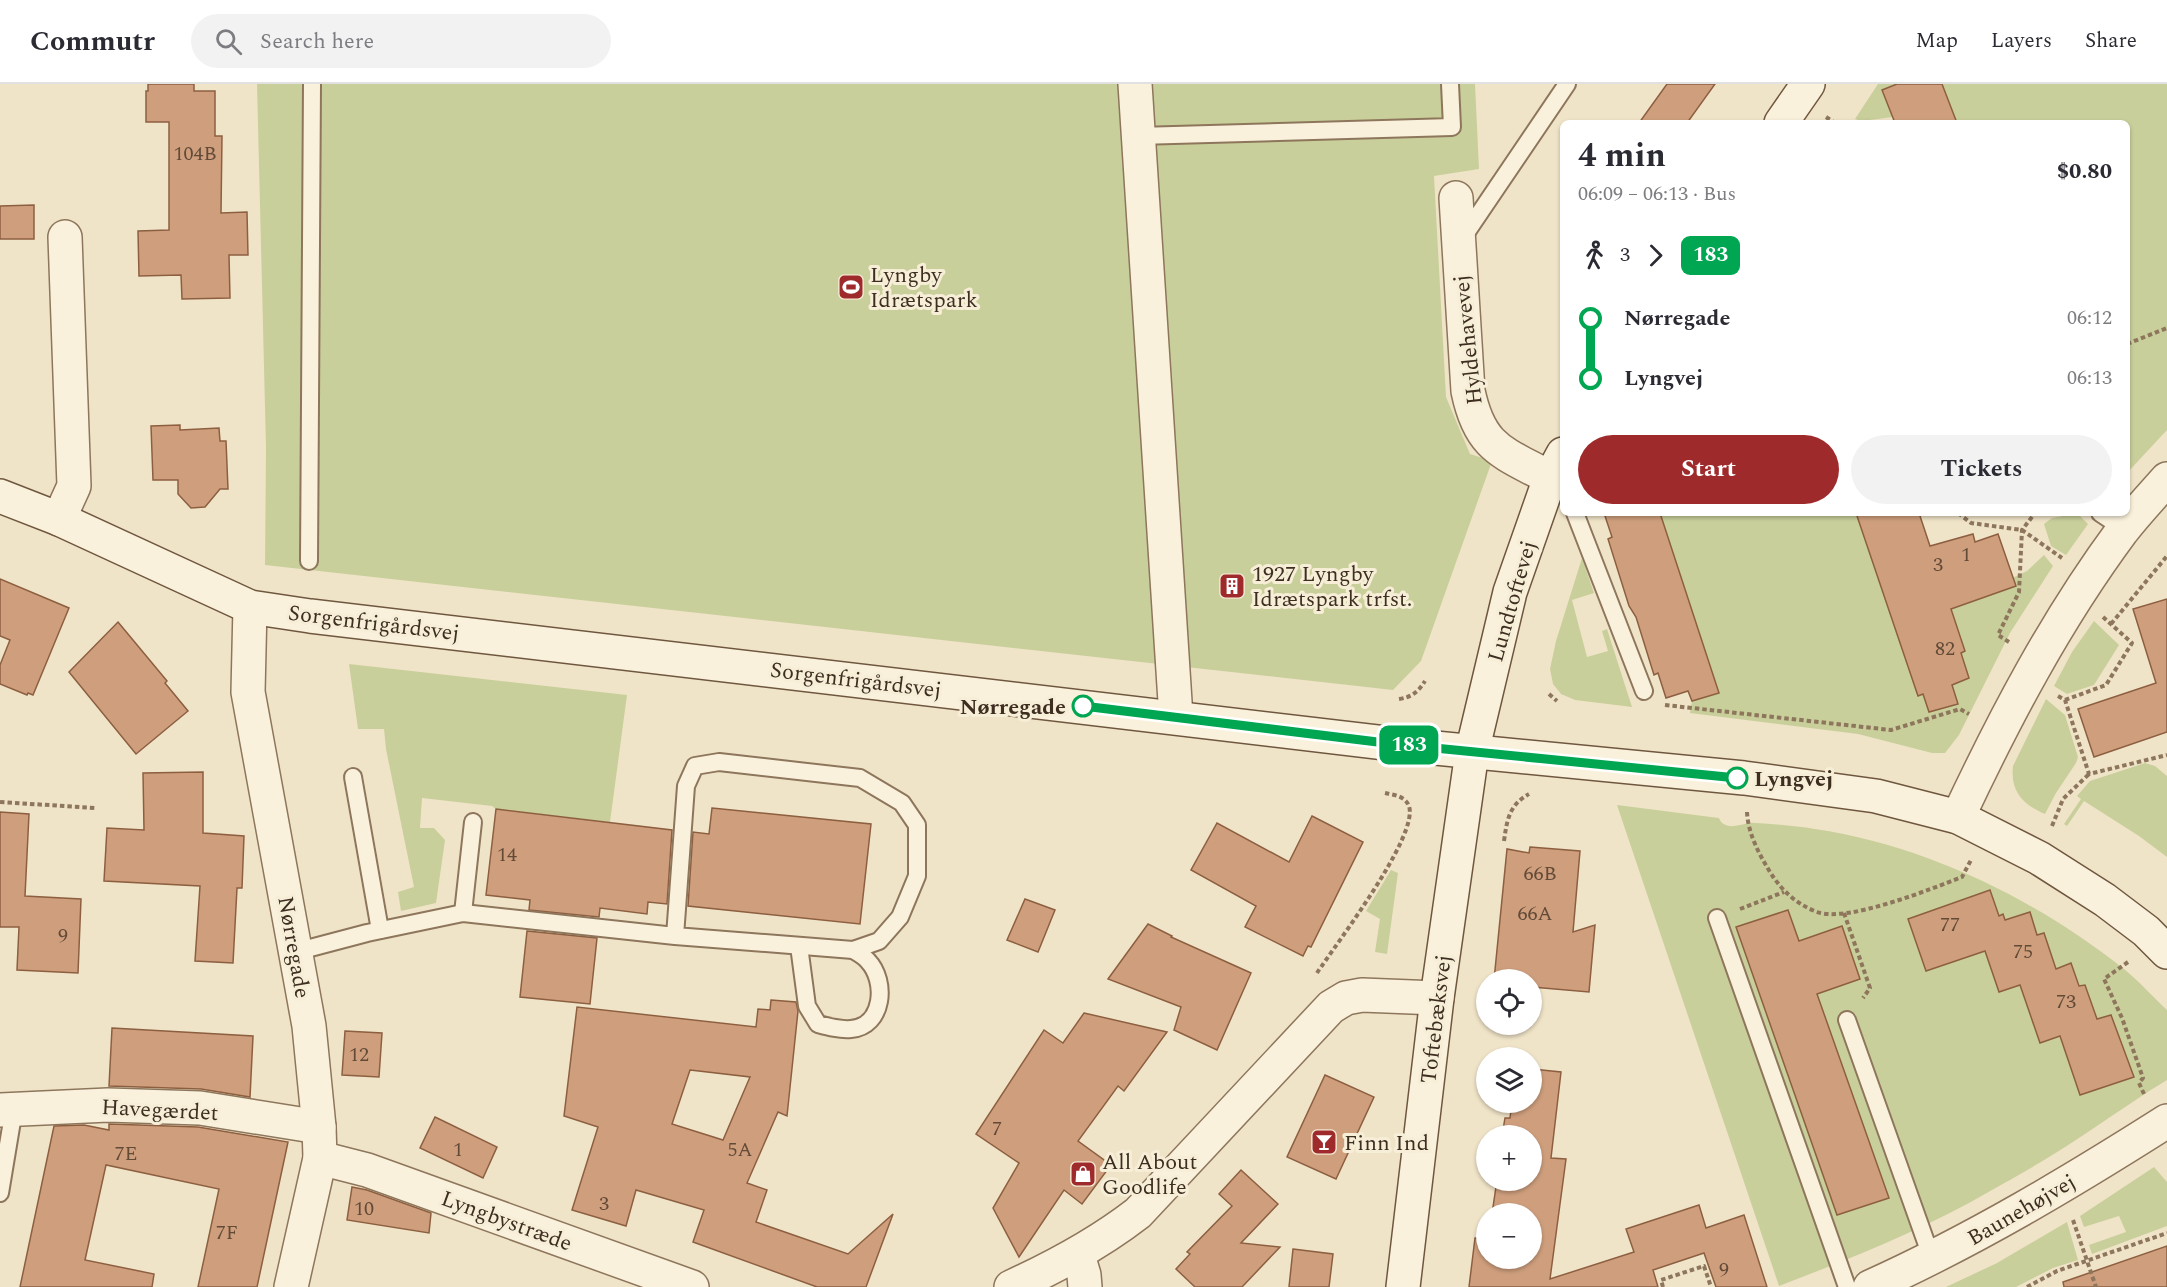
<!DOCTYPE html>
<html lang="en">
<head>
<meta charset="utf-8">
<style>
	:root { --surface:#fff; --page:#f2f2f3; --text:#2b2b33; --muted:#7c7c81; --line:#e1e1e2; --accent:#9e2a2b }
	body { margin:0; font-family:Spectral,serif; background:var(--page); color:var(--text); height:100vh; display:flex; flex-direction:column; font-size:22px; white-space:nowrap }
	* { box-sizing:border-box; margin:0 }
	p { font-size:20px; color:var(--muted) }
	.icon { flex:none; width:33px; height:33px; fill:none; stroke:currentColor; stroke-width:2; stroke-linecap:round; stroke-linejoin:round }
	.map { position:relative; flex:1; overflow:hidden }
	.sheet { position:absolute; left:1560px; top:36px; width:570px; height:396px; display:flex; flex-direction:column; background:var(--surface); border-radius:9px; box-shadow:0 2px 4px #0004 }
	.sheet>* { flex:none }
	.badge { padding:0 12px; border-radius:9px; font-size:21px; line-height:39px }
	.tools { position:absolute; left:1476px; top:885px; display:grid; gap:12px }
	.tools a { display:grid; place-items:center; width:66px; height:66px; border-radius:50%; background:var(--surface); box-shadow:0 2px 4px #0004; font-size:30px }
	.map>.badge { position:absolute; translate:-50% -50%; box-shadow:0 0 0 3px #fff }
	.legs { display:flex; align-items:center; gap:9px; height:66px; padding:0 18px; font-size:20px }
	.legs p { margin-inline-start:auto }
	.overview { display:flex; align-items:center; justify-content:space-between; height:102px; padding:0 18px }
	h1 { font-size:33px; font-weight:700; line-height:45px }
	.cta { display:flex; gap:12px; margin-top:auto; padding:12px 18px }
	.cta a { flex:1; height:69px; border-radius:36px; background:var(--accent); color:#fff; font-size:24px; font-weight:700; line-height:69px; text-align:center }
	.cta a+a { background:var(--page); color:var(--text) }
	ul { padding:0 18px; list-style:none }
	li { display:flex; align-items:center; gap:21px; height:60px; font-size:22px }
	li i { display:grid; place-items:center; width:9px; height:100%; margin:0 8px; background:currentColor }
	li i::after { content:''; width:15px; height:15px; margin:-8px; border:4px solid; border-radius:50%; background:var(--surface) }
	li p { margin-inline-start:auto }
	li:first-child i { background:linear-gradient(#0000 50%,currentColor 0) }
	li:last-child i { background:linear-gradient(currentColor 50%,#0000 0) }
	header { display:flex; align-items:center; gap:36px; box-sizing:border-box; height:84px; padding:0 30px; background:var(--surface); border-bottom:2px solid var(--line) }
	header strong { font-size:28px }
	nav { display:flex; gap:33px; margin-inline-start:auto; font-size:21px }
	.search { width:420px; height:54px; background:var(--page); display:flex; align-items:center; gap:15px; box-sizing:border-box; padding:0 21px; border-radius:33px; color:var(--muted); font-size:22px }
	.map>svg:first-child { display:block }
</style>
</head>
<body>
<header>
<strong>Commutr</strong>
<div class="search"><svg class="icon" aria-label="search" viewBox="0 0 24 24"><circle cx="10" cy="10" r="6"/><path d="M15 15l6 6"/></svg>Search here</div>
<nav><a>Map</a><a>Layers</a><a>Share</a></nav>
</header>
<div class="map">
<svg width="2167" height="1203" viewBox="0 0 2167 1203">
	<rect width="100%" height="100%" fill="#f0e4c8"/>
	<g fill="#c9cf9b">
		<path d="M257,0h1218l4,85 -45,7 12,221 24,57 22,7 -71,200 -28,29 -1128,-125 1,-117z"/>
		<path d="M1878,0h19l-15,6 11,27 -31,4 -7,-2z"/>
		<path d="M1942,0h225v346l-40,43v-350h-170z"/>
		<path d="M1660,429h196l62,183 5,-2 6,18 29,-8 -6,-19 17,-7 -8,-25 4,-3 -5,-16 -14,-24 81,-39 17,-16 9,11 -43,67 -51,102 -14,18h-13l-74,-19 -168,-21 2,-12 27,-8z"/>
		<path d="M2068,431h11l9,9 -22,31 -15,-9 -7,-22 8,-6z"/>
		<path d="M1582,474l12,35 -22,7 15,57 21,-6 -6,-20 5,-2 25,78 -57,-7 -14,-6 -8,-10 -3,-15 6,-28z"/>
		<path d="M2094,537l25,24 -25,40 -27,9 -13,-8 18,-34z"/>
		<path d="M349,580l278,31 -17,127 -114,-13 -4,-3 -70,-8 -2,30h14l11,12 -9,63 -35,8 -3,-19 16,-5 -28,-138 -2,-20h-26z"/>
		<path d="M2046,615l19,16 13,42 -2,6 -20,30 -11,21c-22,-9 -35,-23 -32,-48z"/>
		<path d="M2145,679l10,3 12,10v81l-28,-21 -55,-35 -17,25 -3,-2 17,-25 -4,-3 13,-15z"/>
		<path d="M1617,721l102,13c2,5 5,7 10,8 9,1 18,-4 27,-3 19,1 40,3 59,6 113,17 220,70 309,140 15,12 29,28 43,41v70c-25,15 -49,32 -73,48 -32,22 -67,43 -102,62 -67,39 -140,68 -213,96z"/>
		<path d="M1391,786l7,3 -11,81 -12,-2 5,-33 -14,-8z"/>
		<path d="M2154,1083l13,15v44l-75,28 -3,-9 37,-13 -7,-16 -35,11 -4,-11z"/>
		<path d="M2067,1138l11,38 -25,8 -37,19h-70l51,-24z"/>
	</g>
	<g fill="#cf9f7d" stroke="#8d5f41" stroke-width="1.5" fill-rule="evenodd">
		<path d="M148,0h46v7h21v45h7l-1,77 26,-1 1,43h-19l1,43 -48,1 -1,-24 -42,1 -1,-45 31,-1v-108h-23v-31h2z"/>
		<path d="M1667,0h48l-28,39h-48z"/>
		<path d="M1897,0h45l15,39h-62l-13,-33z"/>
		<path d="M34,121v34h-34v-33z"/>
		<path d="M180,341v5l39,-2 1,13h6l2,48h-8l-15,18 -14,1 -13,-14v-14h-25l-2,-54z"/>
		<path d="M1604,429h56l59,180 -27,8 -4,-10 -22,7 -8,-25 -4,2 -18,-58 -7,-11 -21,-67 4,-2z"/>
		<path d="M1856,429h63l11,33 43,-12 2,8 23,-8 18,52 -65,23 14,42 -4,2 8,25 -17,7 6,19 -29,8 -6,-18 -5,2z"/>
		<path d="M0,495l69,29 -36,87 -5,-2 -1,2 -27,-11v-19l10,-25 -10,-4z"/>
		<path d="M2167,515v133l-73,25 -16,-48 78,-26 -23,-74z"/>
		<path d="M118,538l49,59 -2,2 23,28 -52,43 -67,-82z"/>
		<path d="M203,688v61l41,3 -2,52h-5l-4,75 -38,-2 5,-75 -96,-5 3,-53 37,2 -1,-57z"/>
		<path d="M712,724l159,16 -11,100 -172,-18 5,-74 16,2z"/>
		<path d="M496,725l176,21 -5,74 -19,-2 -1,12 -47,-6 -1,9 -70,-7 1,-10 -44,-5z"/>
		<path d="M0,728l29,2 -4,82 56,3 -3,74 -61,-3 2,-43h-19z"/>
		<path d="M1312,732l51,26 -52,105 -3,-1 -5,10 -58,-29 11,-21 -65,-36 26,-47 72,39z"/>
		<path d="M1530,763l50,4 -7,81 22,-7 -6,67 -57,-5v-7h-38l13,-131 22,4z"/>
		<path d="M1990,806l9,26 4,-2 2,6 25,-8 7,23 7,-2 12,36 15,-6 8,23 6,-1 12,34 14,-4 23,62 -54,18 -20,-59 -20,7 -20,-58 -21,7 -14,-41 -59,20 -18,-52z"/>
		<path d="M1025,815l30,11 -17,42 -31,-12z"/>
		<path d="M1788,826l11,31 43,-15 18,53 -43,15 72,204 -52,17 -101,-288z"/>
		<path d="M1148,840l24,12 -1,1 80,36 -34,77 -43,-20 7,-23 -73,-28z"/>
		<path d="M527,847l70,7 -7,66 -70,-7z"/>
		<path d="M771,916l25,2 2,9 -11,105 -9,-4 -31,71 20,7 -11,32 92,32 45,-40 -27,73h-49l-124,-45 11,-32 -68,-20 -10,36 -54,-16 26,-83 -34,-11 13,-109 179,20 2,-18 12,1zM690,986l60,7 -27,63 -51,-16z"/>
		<path d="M1084,929l83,19 -43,59 -6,-5 -40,55 33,24 -29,39 -18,-14 -45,67 -26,-49 26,-45 -43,-29 68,-104 19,13z"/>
		<path d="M112,944l141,8 -3,61 -49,-8 -92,-3z"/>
		<path d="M345,947l37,2 -3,44 -37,-2z"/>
		<path d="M1532,985l29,3 -10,86 15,1 -16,120 84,-27 -8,-23 73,-24 7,23 38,-13 23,72h-51l-12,-34 -51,17 5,17h-189l6,-49 11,1v19h46v-44h-40l5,-34h35v-44h-30l3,-18h5l2,-16h20z"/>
		<path d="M1325,991l49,22 -38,82 -49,-22z"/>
		<path d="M435,1033l62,30 -14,31 -63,-30z"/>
		<path d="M109,1040l89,3 90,15 -31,145h-59l21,-98 -113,-24 -21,95 69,14 -2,13h-132l34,-161 30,-1 25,5z"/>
		<path d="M1241,1086l37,34 -37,39 39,4 -38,40h-47l-19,-18 14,-15 -3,-2 45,-46 -13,-12z"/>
		<path d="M352,1103l15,3 64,23 -2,20 -82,-13z"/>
		<path d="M2167,1162v41h-103l-1,-5z"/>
		<path d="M1293,1165l40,5 -4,33h-40z"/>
	</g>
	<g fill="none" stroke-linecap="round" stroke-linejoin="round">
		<g stroke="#8d765c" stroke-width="20">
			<g id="lane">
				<path d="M1138,52l314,-9 -2,-43"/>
				<path d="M1462,155l105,-155"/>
				<path d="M1575,429l69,178"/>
				<path d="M2100,429l24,16"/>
				<path d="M309,477l3,-477"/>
				<path d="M353,693l27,153"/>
				<path d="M463,829l10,-91"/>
				<path d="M1717,834l130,369"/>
				<path d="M799,862l8,60 11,18c11,3 22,6 33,5 33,-3 36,-48 17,-68 -4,-5 -10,-8 -15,-11"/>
				<path d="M295,868l72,-19 96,-20 212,23 178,14 26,-9 21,-24 17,-41v-51l-15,-22 -42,-25 -141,-16 -24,4 -9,20 -11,150"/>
				<path d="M1847,936l85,239"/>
				<path d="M0,1109l14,-84"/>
			</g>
		</g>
		<g stroke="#8d765c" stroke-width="36">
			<g id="street">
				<path d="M1135,0l41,633"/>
				<path d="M1456,114l12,193c12,58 35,61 82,87"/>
				<path d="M59,435l15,-33 -9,-249"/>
				<path d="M250,523l-2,85 61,334 10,101 1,31 -29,129"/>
				<path d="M1958,733c47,-100 98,-197 164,-286 14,-18 30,-35 45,-52"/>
				<path d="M0,1026l108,-5 92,3 119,19"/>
				<path d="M320,1074l47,12 325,117"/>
				<path d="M1078,1171l6,20 1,12"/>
				<path d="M1011,1203c46,-21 87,-43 127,-74l193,-206 15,-9 16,-3 75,3"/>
				<path d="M1870,1203c104,-47 201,-105 297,-166"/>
			</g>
		</g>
		<g stroke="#6f573f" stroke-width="36">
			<g id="secondary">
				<path d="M1781,39l27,-39"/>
				<path d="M0,412l59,23 191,88 60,9 1084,128 350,34 132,18 82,21 81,41 66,42 41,31 21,21"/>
				<path d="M1403,1203l34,-289 35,-246 38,-160 40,-114 13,-24"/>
			</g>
		</g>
		<g stroke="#8d765c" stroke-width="4" stroke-dasharray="4.5 3" stroke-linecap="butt">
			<path d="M1826,33l9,6"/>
			<path d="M2127,260l40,-16"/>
			<path d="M1958,429l13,10 51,7 40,28"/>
			<path d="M2111,540l56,-68"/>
			<path d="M2009,558l-11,-7 21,-43 3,-62 13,-17"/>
			<path d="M1549,610l8,7"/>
			<path d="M2058,612l7,4 24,74 78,-19"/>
			<path d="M1399,615c13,-2 19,-7 26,-18"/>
			<path d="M2065,616l41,-15 26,-42 -29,-26"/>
			<path d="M1665,621l226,25 69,-21 9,5"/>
			<path d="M0,718l95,6"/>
			<path d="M1747,728c1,20 10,38 20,55 12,21 27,36 50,45 30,11 114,-23 145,-35l9,-17"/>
			<path d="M2052,742l11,-27 26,-25"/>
			<path d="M1504,757c3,-21 5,-36 25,-47"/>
			<path d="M1740,825l44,-17"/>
			<path d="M1844,829l26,75 -7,10"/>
			<path d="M2128,878l-24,17 18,39 21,60 -4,5 5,11"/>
			<path d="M1317,889c19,-29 102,-137 92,-167 -4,-10 -15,-11 -24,-13"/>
			<path d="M2073,1136l23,67"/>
			<path d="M1663,1203l-2,-7 43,-14 7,21"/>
			<path d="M2027,1203l30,-16 110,-38"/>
		</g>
		<use href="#lane" stroke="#faf1dc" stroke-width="16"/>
		<use href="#street" stroke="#faf1dc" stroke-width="33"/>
		<use href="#secondary" stroke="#faf1dc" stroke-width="33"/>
	</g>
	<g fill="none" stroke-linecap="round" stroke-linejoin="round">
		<g stroke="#fff" stroke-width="14">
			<path id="line-1" d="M1083,622l311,38 343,34"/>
		</g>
		<use href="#line-1" stroke="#00a651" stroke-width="9"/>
	</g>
	<defs>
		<g id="stadium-square" transform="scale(1.35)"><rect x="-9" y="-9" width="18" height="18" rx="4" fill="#9e2a2b" stroke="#f7eed8"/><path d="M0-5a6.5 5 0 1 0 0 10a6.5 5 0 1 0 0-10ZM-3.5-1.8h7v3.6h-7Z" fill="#fff"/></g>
		<g id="building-square" transform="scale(1.35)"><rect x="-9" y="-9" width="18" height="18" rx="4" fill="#9e2a2b" stroke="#f7eed8"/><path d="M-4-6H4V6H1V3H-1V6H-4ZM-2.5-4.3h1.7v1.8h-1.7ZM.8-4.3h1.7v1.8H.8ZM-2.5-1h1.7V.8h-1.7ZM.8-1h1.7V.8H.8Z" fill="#fff"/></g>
		<g id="bar-square" transform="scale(1.35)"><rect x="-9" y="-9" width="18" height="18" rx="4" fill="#9e2a2b" stroke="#f7eed8"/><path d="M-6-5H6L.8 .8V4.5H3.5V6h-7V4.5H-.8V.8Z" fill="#fff"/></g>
		<g id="shop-square" transform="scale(1.35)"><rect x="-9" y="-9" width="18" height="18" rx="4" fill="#9e2a2b" stroke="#f7eed8"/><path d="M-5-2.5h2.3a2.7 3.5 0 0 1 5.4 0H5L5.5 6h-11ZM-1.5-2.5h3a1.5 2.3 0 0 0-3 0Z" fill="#fff"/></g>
	</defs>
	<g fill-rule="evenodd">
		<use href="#stadium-square" x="851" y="203"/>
		<use href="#building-square" x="1232" y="502"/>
		<use href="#bar-square" x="1324" y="1058"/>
		<use href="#shop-square" x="1083" y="1090"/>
	</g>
	<g fill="#fff" stroke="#00a651" stroke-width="3">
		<circle cx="1083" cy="622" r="10"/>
		<circle cx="1737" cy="694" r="10"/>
	</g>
	<g text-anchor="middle" stroke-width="6" stroke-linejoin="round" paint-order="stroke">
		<g font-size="20" fill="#624a37">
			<text x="195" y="76">104B</text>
			<text x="1966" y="477">1</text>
			<text x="1938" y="487">3</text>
			<text x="1945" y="571">82</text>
			<text x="507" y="777">14</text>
			<text x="1540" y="796">66B</text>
			<text x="1535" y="836">66A</text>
			<text x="1950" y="847">77</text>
			<text x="63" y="858">9</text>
			<text x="2023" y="874">75</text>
			<text x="2066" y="924">73</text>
			<text x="359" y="977">12</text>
			<text x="997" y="1051">7</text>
			<text x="458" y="1072">1</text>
			<text x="740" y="1072">5A</text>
			<text x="126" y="1076">7E</text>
			<text x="604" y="1126">3</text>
			<text x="364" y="1131">10</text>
			<text x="227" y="1155">7F</text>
			<text x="1724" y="1192">9</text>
		</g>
		<g font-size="22" fill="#3d2e20" stroke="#f7eed8" text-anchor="start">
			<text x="870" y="198">Lyngby<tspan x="870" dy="25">Idrætspark</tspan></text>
			<text x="1252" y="497">1927 Lyngby<tspan x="1252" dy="25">Idrætspark trfst.</tspan></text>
			<text x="1344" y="1066">Finn Ind</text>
			<text x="1102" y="1085">All About<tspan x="1102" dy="25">Goodlife</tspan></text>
		</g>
		<g font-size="22" fill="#3d2e20" stroke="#f7eed8">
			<text transform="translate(1467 256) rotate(-96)" y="8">Hyldehavevej</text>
			<text transform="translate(1511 517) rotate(-74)" y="8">Lundtoftevej</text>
			<text transform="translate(374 538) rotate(7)" y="8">Sorgenfrigårdsvej</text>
			<text transform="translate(856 595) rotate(7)" y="8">Sorgenfrigårdsvej</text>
			<text transform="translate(295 863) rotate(80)" y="8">Nørregade</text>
			<text transform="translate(1435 935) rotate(-83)" y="8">Toftebæksvej</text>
			<text transform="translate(160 1025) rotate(3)" y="8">Havegærdet</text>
			<text transform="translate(2021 1125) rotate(-30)" y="8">Baunehøjvej</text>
			<text transform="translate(507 1136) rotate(20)" y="8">Lyngbystræde</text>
		</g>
		<g font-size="22" font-weight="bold" fill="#3d2e20" stroke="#f7eed8" text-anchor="end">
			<text x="1066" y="630">Nørregade</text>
			<text x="1754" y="702" text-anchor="start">Lyngvej</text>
		</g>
	</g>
</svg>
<div class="tools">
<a><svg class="icon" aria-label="locate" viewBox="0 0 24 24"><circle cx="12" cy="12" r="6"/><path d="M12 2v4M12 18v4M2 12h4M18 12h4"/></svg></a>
<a><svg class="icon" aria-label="layers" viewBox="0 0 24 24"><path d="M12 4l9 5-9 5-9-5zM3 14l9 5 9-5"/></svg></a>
<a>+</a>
<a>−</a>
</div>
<b class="badge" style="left:1409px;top:661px;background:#00a651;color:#fff">183</b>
<section class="sheet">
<div class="overview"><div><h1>4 min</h1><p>06:09 – 06:13 · Bus</p></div><b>$0.80</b></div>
<div class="legs"><svg class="icon" aria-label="walk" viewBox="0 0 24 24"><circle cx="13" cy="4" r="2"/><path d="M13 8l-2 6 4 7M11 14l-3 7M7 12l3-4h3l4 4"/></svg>3<svg class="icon" aria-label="forward" viewBox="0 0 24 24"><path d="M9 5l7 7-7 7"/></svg><b class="badge" style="background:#00a651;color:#fff">183</b></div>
<ul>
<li><i style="color:#00a651"></i><b>Nørregade</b><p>06:12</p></li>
<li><i style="color:#00a651"></i><b>Lyngvej</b><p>06:13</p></li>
</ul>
<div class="cta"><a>Start</a><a>Tickets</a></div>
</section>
</div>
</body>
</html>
